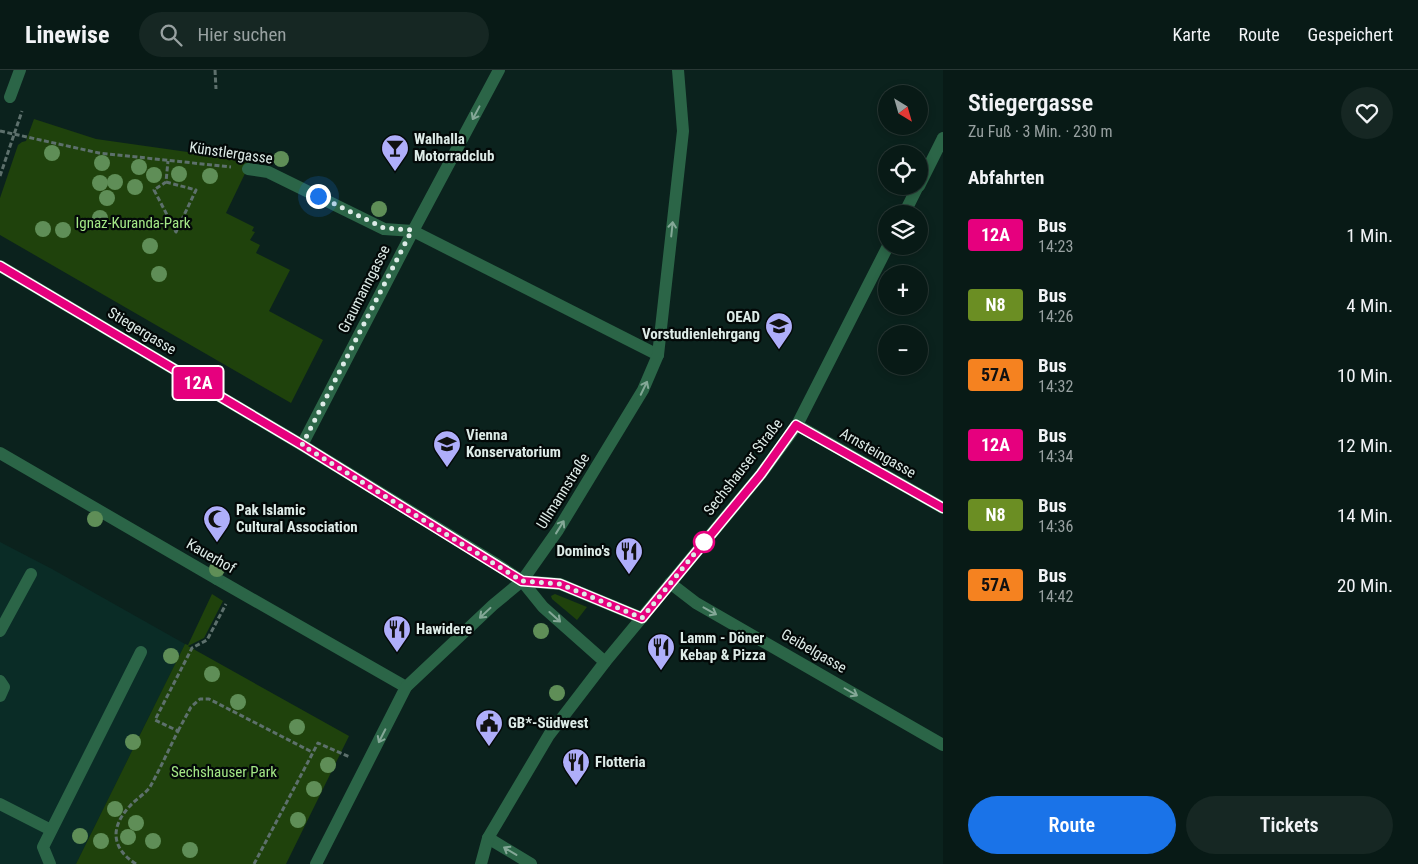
<!DOCTYPE html>
<html lang="de">
<head>
<meta charset="utf-8">
<style>
	:root { --surface:#081a16; --page:#162723; --text:#f1f3f6; --muted:#98a1a1; --line:#293835; --accent:#1a73e8 }
	body { margin:0; font-family:"Roboto Condensed",sans-serif; background:var(--page); color:var(--text); height:100vh; display:flex; flex-direction:column; font-size:19px; white-space:nowrap }
	* { box-sizing:border-box; margin:0 }
	p { font-size:16px; color:var(--muted) }
	.icon { flex:none; width:28px; height:28px; fill:none; stroke:currentColor; stroke-width:2; stroke-linecap:round; stroke-linejoin:round }
	.map { position:relative; flex:1; overflow:hidden }
	.drawer { display:flex; flex-direction:column; background:var(--surface); width:475px }
	.drawer>* { flex:none }
	.badge { padding:0 10px; border-radius:4px; font-size:18px; line-height:32px }
	.needle { width:32px; rotate:143deg }
	.controls { position:absolute; left:878px; top:15px; display:grid; gap:10px }
	.controls a { display:grid; place-items:center; width:50px; height:50px; border-radius:50%; background:var(--surface); box-shadow:0 2px 8px #0003,0 0 0 1px var(--line); font-size:25px }
	.you { position:absolute; width:25px; height:25px; margin:-12px; border:4px solid #fff; border-radius:50%; background:#1a73e8; box-shadow:0 0 0 8px #1a73e833 }
	.map>.badge { position:absolute; translate:-50% -50%; box-shadow:0 0 0 2px #fff }
	h2 { padding:0 25px; font-size:19px; line-height:45px }
	.round { display:grid; place-items:center; flex:none; width:52px; height:52px; border-radius:26px; background:var(--page) }
	.headline { display:flex; align-items:center; justify-content:space-between; height:85px; padding:0 25px }
	h1 { font-size:24px; font-weight:600; line-height:38px }
	.cta { display:flex; gap:10px; margin-top:auto; padding:10px 25px }
	.cta a { flex:1; height:58px; border-radius:30px; background:var(--accent); color:#fff; font-size:20px; font-weight:600; line-height:58px; text-align:center }
	.cta a+a { background:var(--page); color:var(--text) }
	ul { padding:0; list-style:none }
	li { display:flex; align-items:center; gap:15px; height:70px; padding:0 25px }
	li div { flex:1 }
	li b { display:block; font-size:19px }
	li em { font-style:normal }
	li .badge { min-width:55px; font-weight:700; text-align:center }
	header { display:flex; align-items:center; gap:30px; box-sizing:border-box; height:70px; padding:0 25px; background:var(--surface); border-bottom:1px solid var(--line) }
	header strong { font-size:24px }
	nav { display:flex; gap:28px; margin-inline-start:auto; font-size:18px }
	.search { width:350px; height:45px; background:var(--page); display:flex; align-items:center; gap:12px; box-sizing:border-box; padding:0 18px; border-radius:28px; color:var(--muted); font-size:19px }
	main { display:flex; flex:1; min-height:0 }
	.map>svg:first-child { display:block }
</style>
</head>
<body>
<header>
<strong>Linewise</strong>
<div class="search"><svg class="icon" aria-label="search" viewBox="0 0 24 24"><circle cx="10" cy="10" r="6"/><path d="M15 15l6 6"/></svg>Hier suchen</div>
<nav><a>Karte</a><a>Route</a><a>Gespeichert</a></nav>
</header>
<main>
<div class="map">
<svg width="943" height="794" viewBox="0 0 943 794">
	<rect width="100%" height="100%" fill="#0b221d"/>
	<path fill="#0a2c26" d="M0,472l52,27 133,75 -109,220h-76z"/>
	<g fill="#1f420c">
		<path d="M34,49l62,20 155,22 -25,52 28,14 -2,4 3,1 -5,8 10,5 -4,8 34,17 -21,41 54,29 -32,63 -291,-168v-37l18,-53 4,-3 4,-1z"/>
		<path d="M212,524l11,7 -19,37 -16,8 161,90 -63,128h-210l109,-220 3,1z"/>
		<path d="M555,524l32,13 -10,13 -25,-21 -1,-3z"/>
	</g>
	<g fill="none" stroke-linecap="round" stroke-linejoin="round">
		<g stroke="#5d706c" stroke-width="3" stroke-dasharray="5 2.5" stroke-linecap="butt">
			<path d="M215,0l1,19"/>
			<path d="M0,61l99,22 132,14"/>
			<path d="M0,106l22,-65"/>
			<path d="M166,112l30,8 -20,42 -22,-42 12,-8 2,-21"/>
			<path d="M178,661l13,-24 9,-8h9l103,53"/>
			<path d="M136,794c-25,-16 -26,-37 -6,-58 6,-7 15,-12 20,-19 10,-18 19,-38 28,-56l-23,-11 37,-72 15,-8 19,-36"/>
			<path d="M254,794l64,-121 32,14"/>
		</g>
		<g stroke="#2b6547" stroke-width="12">
			<path d="M217,509l189,108"/>
			<path d="M0,561l31,-57"/>
			<path d="M0,611l4,6 -4,9"/>
			<path d="M0,734l51,26"/>
			<path d="M50,794l-7,-17 98,-195"/>
		</g>
		<g stroke="#2b6547" stroke-width="12">
			<path d="M248,99l20,3 116,57 29,2"/>
			<path d="M0,383l217,126"/>
		</g>
		<g stroke="#2b6547" stroke-width="12">
			<path d="M10,27l10,-27"/>
			<path d="M413,161l245,124"/>
			<path d="M302,375l111,-214 86,-161"/>
			<path d="M488,768l43,26"/>
			<path d="M316,794l90,-177 87,-82 29,-24 36,-51 85,-140 15,-35 25,-224 -5,-61"/>
		</g>
		<g stroke="#2b6547" stroke-width="12">
			<path d="M919,116l24,-48"/>
			<path d="M904,144l14,-28"/>
			<path d="M0,196l302,179 193,118 27,18 21,26 62,55"/>
			<path d="M797,355l146,83"/>
			<path d="M522,511l38,3 82,34"/>
			<path d="M670,513l26,20 247,142"/>
			<path d="M481,794l7,-26 61,-103 56,-73 156,-188 36,-49 91,-179"/>
		</g>
	</g>
	<g fill="#5f8e57">
		<circle cx="52" cy="83" r="8"/>
		<circle cx="281" cy="89" r="8"/>
		<circle cx="102" cy="93" r="8"/>
		<circle cx="139" cy="97" r="8"/>
		<circle cx="179" cy="104" r="8"/>
		<circle cx="154" cy="105" r="8"/>
		<circle cx="210" cy="106" r="8"/>
		<circle cx="115" cy="112" r="8"/>
		<circle cx="100" cy="113" r="8"/>
		<circle cx="135" cy="117" r="8"/>
		<circle cx="107" cy="128" r="8"/>
		<circle cx="379" cy="139" r="8"/>
		<circle cx="100" cy="148" r="8"/>
		<circle cx="43" cy="159" r="8"/>
		<circle cx="63" cy="160" r="8"/>
		<circle cx="150" cy="176" r="8"/>
		<circle cx="159" cy="204" r="8"/>
		<circle cx="95" cy="449" r="8"/>
		<circle cx="217" cy="499" r="8"/>
		<circle cx="541" cy="561" r="8"/>
		<circle cx="171" cy="586" r="8"/>
		<circle cx="212" cy="604" r="8"/>
		<circle cx="557" cy="623" r="8"/>
		<circle cx="238" cy="632" r="8"/>
		<circle cx="297" cy="657" r="8"/>
		<circle cx="133" cy="672" r="8"/>
		<circle cx="328" cy="695" r="8"/>
		<circle cx="314" cy="719" r="8"/>
		<circle cx="115" cy="739" r="8"/>
		<circle cx="298" cy="750" r="8"/>
		<circle cx="136" cy="753" r="8"/>
		<circle cx="80" cy="766" r="8"/>
		<circle cx="128" cy="767" r="8"/>
		<circle cx="101" cy="771" r="8"/>
		<circle cx="153" cy="771" r="8"/>
		<circle cx="190" cy="780" r="8"/>
	</g>
	<defs><path id="oneway-shaft" d="M-6 0H5M1.5-3L5.5 0L1.5 3" fill="none" stroke-width="1.6" stroke-linecap="round" stroke-linejoin="round" transform="scale(1.25)"/></defs>
	<g stroke="#84a897">
		<use href="#oneway-shaft" transform="translate(476 43) rotate(118)"/>
		<use href="#oneway-shaft" transform="translate(672 159) rotate(-84)"/>
		<use href="#oneway-shaft" transform="translate(644 318) rotate(-64)"/>
		<use href="#oneway-shaft" transform="translate(560 457) rotate(-58)"/>
		<use href="#oneway-shaft" transform="translate(710 541) rotate(29)"/>
		<use href="#oneway-shaft" transform="translate(485 543) rotate(137)"/>
		<use href="#oneway-shaft" transform="translate(555 547) rotate(42)"/>
		<use href="#oneway-shaft" transform="translate(851 622) rotate(30)"/>
		<use href="#oneway-shaft" transform="translate(382 666) rotate(117)"/>
		<use href="#oneway-shaft" transform="translate(510 781) rotate(-149)"/>
	</g>
	<g fill="none" stroke-linecap="round" stroke-linejoin="round">
		<g stroke="#fff" stroke-width="11">
			<path id="line" d="M0,196l302,179 220,136 38,3 82,34 119,-144 35,-49 147,83"/>
		</g>
		<use href="#line" stroke="#e6007e" stroke-width="8"/>
		<path stroke="#ddebe7" stroke-width="5" stroke-dasharray="0 9" d="M318,126l66,32 28,2 -110,215 220,136 38,3 82,34 62,-76"/>
	</g>
	<defs>
		<g id="bar-pin" transform="scale(1.4375)"><path d="M0 17L-7.5 6A9.5 9.5 0 1 1 7.5 6Z" fill="#afaefa" stroke="#030908"/><path d="M-6-5H6L.8 .8V4.5H3.5V6h-7V4.5H-.8V.8Z" fill="#111"/></g>
		<g id="university-pin" transform="scale(1.4375)"><path d="M0 17L-7.5 6A9.5 9.5 0 1 1 7.5 6Z" fill="#afaefa" stroke="#030908"/><path d="M0-5L7-2L0 1L-7-2ZM-4 1L0 2.5L4 1V4Q0 6-4 4Z" fill="#111"/></g>
		<g id="mosque-pin" transform="scale(1.4375)"><path d="M0 17L-7.5 6A9.5 9.5 0 1 1 7.5 6Z" fill="#afaefa" stroke="#030908"/><path d="M3.5-4.9A6 6 0 1 0 3.5 4.9A5 5 0 1 1 3.5-4.9Z" fill="#111"/></g>
		<g id="restaurant-pin" transform="scale(1.4375)"><path d="M0 17L-7.5 6A9.5 9.5 0 1 1 7.5 6Z" fill="#afaefa" stroke="#030908"/><path d="M-5-6h1v4h1v-4h1v4h1v-4h1v5L-1.5 .5V6h-2V.5L-5-1ZM5-6V6H3V1.5H1.5Q1.5-4 5-6Z" fill="#111"/></g>
		<g id="civic-pin" transform="scale(1.4375)"><path d="M0 17L-7.5 6A9.5 9.5 0 1 1 7.5 6Z" fill="#afaefa" stroke="#030908"/><path d="M-.6-6.5H3V-4.5H.6V-3L4-1V1h2V6H-6V1h2V-1L-.6-3ZM-1.2 2.5V6h2.4V2.5Z" fill="#111"/></g>
	</defs>
	<g fill-rule="evenodd">
		<use href="#bar-pin" x="395" y="78"/>
		<use href="#university-pin" x="779" y="256"/>
		<use href="#university-pin" x="447" y="374"/>
		<use href="#mosque-pin" x="217" y="449"/>
		<use href="#restaurant-pin" x="629" y="481"/>
		<use href="#restaurant-pin" x="397" y="559"/>
		<use href="#restaurant-pin" x="661" y="577"/>
		<use href="#civic-pin" x="489" y="653"/>
		<use href="#restaurant-pin" x="576" y="692"/>
	</g>
	<circle fill="#fff" stroke="#e6007e" stroke-width="2.5" cx="704" cy="472" r="10"/>
	<g text-anchor="middle" stroke-width="4.5" stroke-linejoin="round" paint-order="stroke">
		<g font-size="15" font-weight="bold" fill="#ddebe7" stroke="#030908" text-anchor="start">
			<text x="414" y="74">Walhalla<tspan x="414" dy="17">Motorradclub</tspan></text>
			<text x="760" y="252" text-anchor="end">OEAD<tspan x="760" dy="17">Vorstudienlehrgang</tspan></text>
			<text x="466" y="370">Vienna<tspan x="466" dy="17">Konservatorium</tspan></text>
			<text x="236" y="445">Pak Islamic<tspan x="236" dy="17">Cultural Association</tspan></text>
			<text x="610" y="486" text-anchor="end">Domino's</text>
			<text x="416" y="564">Hawidere</text>
			<text x="680" y="573">Lamm - Döner<tspan x="680" dy="17">Kebap &amp; Pizza</tspan></text>
			<text x="508" y="658">GB*-Südwest</text>
			<text x="595" y="697">Flotteria</text>
		</g>
		<g font-size="15" fill="#ddebe7" stroke="#030908">
			<text transform="translate(231 83) rotate(8)" y="5">Künstlergasse</text>
			<text transform="translate(364 219) rotate(-63)" y="5">Graumanngasse</text>
			<text transform="translate(142 261) rotate(31)" y="5">Stiegergasse</text>
			<text transform="translate(878 383) rotate(30)" y="5">Arnsteingasse</text>
			<text transform="translate(743 397) rotate(-52)" y="5">Sechshauser Straße</text>
			<text transform="translate(563 421) rotate(-58)" y="5">Ullmannstraße</text>
			<text transform="translate(211 486) rotate(30)" y="5">Kauerhof</text>
			<text transform="translate(814 581) rotate(30)" y="5">Geibelgasse</text>
		</g>
		<g font-size="15" fill="#a3e786" stroke="#030908">
			<text x="133" y="158">Ignaz-Kuranda-Park</text>
			<text x="224" y="707">Sechshauser Park</text>
		</g>
	</g>
</svg>
<div class="controls">
<a><svg class="needle" viewBox="-14 -14 28 28"><path d="M0-13l5 13h-10z" fill="#e53935"/><path d="M0 13l5-13h-10z" fill="#98a1a1"/></svg></a>
<a><svg class="icon" aria-label="locate" viewBox="0 0 24 24"><circle cx="12" cy="12" r="6"/><path d="M12 2v4M12 18v4M2 12h4M18 12h4"/></svg></a>
<a><svg class="icon" aria-label="layers" viewBox="0 0 24 24"><path d="M12 4l9 5-9 5-9-5zM3 14l9 5 9-5"/></svg></a>
<a>+</a>
<a>−</a>
</div>
<div class="you" style="left:318px;top:126px"></div>
<b class="badge" style="left:198px;top:313px;background:#e6007e;color:#fff">12A</b>
</div>
<section class="drawer">
<div class="headline"><div><h1>Stiegergasse</h1><p>Zu Fuß · 3 Min. · 230 m</p></div><a class="round"><svg class="icon" aria-label="heart" viewBox="0 0 24 24"><path d="M12 20l-8-8c-3-5 5-10 8-4 3-6 11-1 8 4z"/></svg></a></div>
<h2>Abfahrten</h2>
<ul>
<li><span class="badge" style="background:#e6007e;color:#fff">12A</span><div><b>Bus</b><p>14:23</p></div><em>1 Min.</em></li>
<li><span class="badge" style="background:#6b8e23;color:#fff">N8</span><div><b>Bus</b><p>14:26</p></div><em>4 Min.</em></li>
<li><span class="badge" style="background:#f58220;color:#111">57A</span><div><b>Bus</b><p>14:32</p></div><em>10 Min.</em></li>
<li><span class="badge" style="background:#e6007e;color:#fff">12A</span><div><b>Bus</b><p>14:34</p></div><em>12 Min.</em></li>
<li><span class="badge" style="background:#6b8e23;color:#fff">N8</span><div><b>Bus</b><p>14:36</p></div><em>14 Min.</em></li>
<li><span class="badge" style="background:#f58220;color:#111">57A</span><div><b>Bus</b><p>14:42</p></div><em>20 Min.</em></li>
</ul>
<div class="cta"><a>Route</a><a>Tickets</a></div>
</section>
</main>
</body>
</html>
